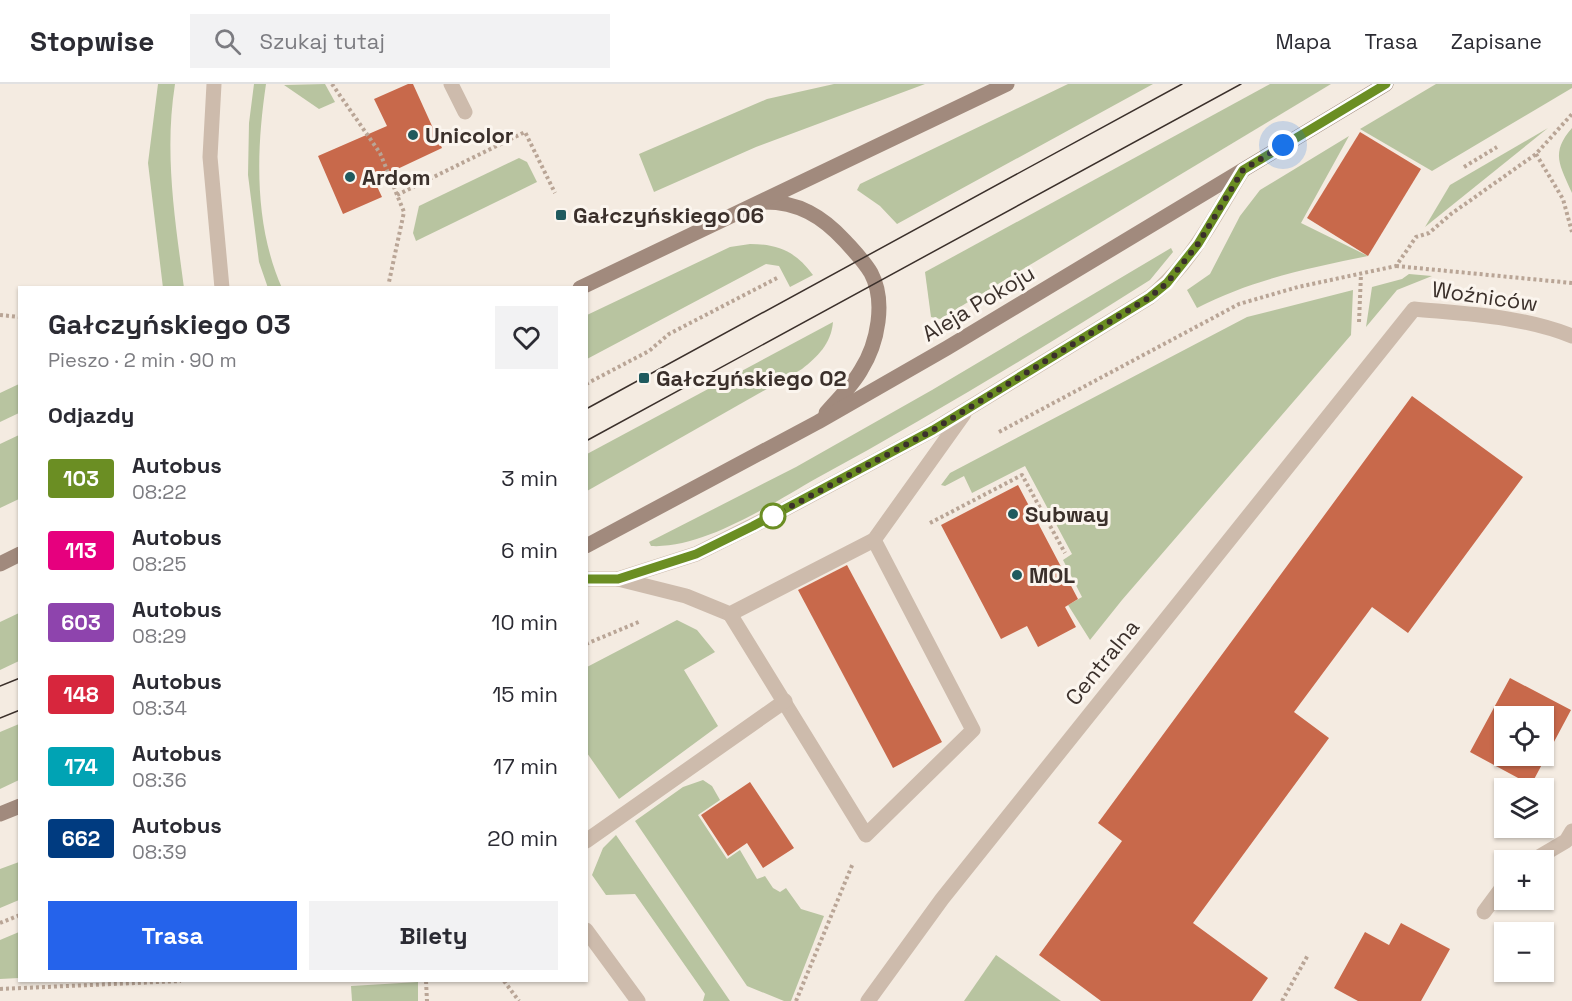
<!DOCTYPE html>
<html lang="pl">
<head>
<meta charset="utf-8">
<style>
	:root { --surface:#fff; --page:#f2f2f3; --text:#2b2b33; --muted:#7c7c81; --line:#e1e1e2; --accent:#2563eb }
	body { margin:0; font-family:"Space Grotesk",sans-serif; background:var(--page); color:var(--text); height:100vh; display:flex; flex-direction:column; font-size:22px; white-space:nowrap }
	* { box-sizing:border-box; margin:0 }
	p { font-size:20px; color:var(--muted) }
	.icon { flex:none; width:33px; height:33px; fill:none; stroke:currentColor; stroke-width:2; stroke-linecap:round; stroke-linejoin:round }
	.map { position:relative; flex:1; overflow:hidden }
	.side { position:absolute; left:18px; top:202px; width:570px; height:696px; display:flex; flex-direction:column; background:var(--surface); border-radius:0px; box-shadow:0 2px 4px #0004 }
	.side>* { flex:none }
	.badge { padding:0 12px; border-radius:4px; font-size:21px; line-height:39px }
	.buttons { position:absolute; left:1494px; top:622px; display:grid; gap:12px }
	.buttons a { display:grid; place-items:center; width:60px; height:60px; border-radius:0px; background:var(--surface); box-shadow:0 2px 4px #0004; font-size:30px }
	.you { position:absolute; width:30px; height:30px; margin:-15px; border:4px solid #fff; border-radius:50%; background:#1a73e8; box-shadow:0 0 0 9px #1a73e833 }
	.map>.badge { position:absolute; translate:-50% -50%; box-shadow:0 0 0 3px #fff }
	h2 { padding:0 30px; font-size:22px; line-height:54px }
	.round { display:grid; place-items:center; flex:none; width:63px; height:63px; border-radius:0px; background:var(--page) }
	.summary { display:flex; align-items:center; justify-content:space-between; height:102px; padding:0 30px }
	h1 { font-size:28px; font-weight:700; line-height:45px }
	.cta { display:flex; gap:12px; margin-top:auto; padding:12px 30px }
	.cta a { flex:1; height:69px; border-radius:0px; background:var(--accent); color:#fff; font-size:24px; font-weight:700; line-height:69px; text-align:center }
	.cta a+a { background:var(--page); color:var(--text) }
	ul { padding:0; list-style:none }
	li { display:flex; align-items:center; gap:18px; height:72px; padding:0 30px }
	li div { flex:1 }
	li b { display:block; font-size:22px }
	li em { font-style:normal }
	li .badge { min-width:66px; font-weight:700; text-align:center }
	header { display:flex; align-items:center; gap:36px; box-sizing:border-box; height:84px; padding:0 30px; background:var(--surface); border-bottom:2px solid var(--line) }
	header strong { font-size:28px }
	nav { display:flex; gap:33px; margin-inline-start:auto; font-size:21px }
	.search { width:420px; height:54px; background:var(--page); display:flex; align-items:center; gap:15px; box-sizing:border-box; padding:0 21px; border-radius:0px; color:var(--muted); font-size:22px }
	.map>svg:first-child { display:block }
</style>
</head>
<body>
<header>
<strong>Stopwise</strong>
<div class="search"><svg class="icon" aria-label="search" viewBox="0 0 24 24"><circle cx="10" cy="10" r="6"/><path d="M15 15l6 6"/></svg>Szukaj tutaj</div>
<nav><a>Mapa</a><a>Trasa</a><a>Zapisane</a></nav>
</header>
<div class="map">
<svg width="1572" height="917" viewBox="0 0 1572 917">
	<rect width="100%" height="100%" fill="#f4ebe1"/>
	<g fill="#b8c4a0">
		<path d="M158,0h17c-11,69 0,136 9,204h-21l-15,-125z"/>
		<path d="M254,0h12c-10,67 -12,141 16,204h-14l-9,-26 -11,-87 1,-52z"/>
		<path d="M325,0l10,18 -16,7 -35,-24z"/>
		<path d="M834,0h91l-169,63 -102,45 -15,-38 128,-55z"/>
		<path d="M1068,0h85l-256,140 -17,-18 -23,-16 3,-6z"/>
		<path d="M1270,0h61l-391,235 -9,-2 -6,-45z"/>
		<path d="M1436,0h136v4l-140,83 -72,-42z"/>
		<path d="M1548,44l-123,99 25,-42z"/>
		<path d="M1572,44v65c-12,-28 -22,-40 0,-65z"/>
		<path d="M1349,52l-48,87 67,33c-59,12 -117,24 -171,52l-10,-18 23,-16 30,-58 20,-26z"/>
		<path d="M519,74l8,4 10,20 -121,59 -3,-8 6,-27z"/>
		<path d="M750,160c29,0 46,8 63,31l-23,12 -11,-21 -13,-2 -179,95v-44l143,-68z"/>
		<path d="M1171,164l2,4 -23,28c-109,69 -219,136 -333,198 -46,26 -113,71 -166,68l-2,-4 147,-75 136,-77z"/>
		<path d="M1409,190l23,2 -35,14 -31,37 6,-40 30,-8z"/>
		<path d="M1353,206l-2,45 -229,265 -32,40 -22,-35 14,-8 -19,-37 9,-6 -47,-88 -53,27 -8,-17 -19,10 -4,-1 9,-12 297,-156z"/>
		<path d="M833,238c-2,22 -15,34 -31,47l-215,122v-37z"/>
		<path d="M19,300v29l-19,9v-29z"/>
		<path d="M19,351v64l-19,9v-64z"/>
		<path d="M19,529v48l-19,9v-48z"/>
		<path d="M677,536l20,10 18,22 -31,18 34,56 -99,73 -32,-46v-86z"/>
		<path d="M19,640v56l-19,9v-57z"/>
		<path d="M703,696l9,6 8,14 -22,15 29,44 13,-9 17,29 8,-3 8,12 7,4 6,-4 15,21 23,7 -33,85h-7l-37,-15 -112,-165 48,-34z"/>
		<path d="M616,751l114,166h-27l2,-7 -70,-100 -29,1 -14,-20 11,-27z"/>
		<path d="M19,778v38l-19,8v-39z"/>
		<path d="M19,848v46l-19,1v-39z"/>
		<path d="M996,871l65,46h-97z"/>
		<path d="M418,898v19h-66l-1,-15z"/>
	</g>
	<g fill="#c8694b" fill-rule="evenodd">
		<path d="M408,0h5l29,64 -68,32 8,17 -39,17 -25,-58 69,-30 -13,-27z"/>
		<path d="M1360,48l61,37 -53,87 -61,-38z"/>
		<path d="M1412,312l111,81 -115,156 -36,-26 -78,105 35,26 -136,185 75,55 -16,23h-151l-62,-46 83,-114 -24,-18z"/>
		<path d="M1018,401l60,114 -13,8 11,20 -38,20 -11,-21 -26,13 -60,-114z"/>
		<path d="M847,481l95,177 -49,26 -95,-178z"/>
		<path d="M1510,594l61,32 -40,75 -61,-33zM1504,633h40v39h-40z"/>
		<path d="M750,698l44,66 -31,20 -16,-25 -19,13 -27,-41z"/>
		<path d="M1401,839l49,26 -29,52h-63l-24,-13 31,-56 24,13z"/>
	</g>
	<g fill="none" stroke-linecap="round" stroke-linejoin="round">
		<g stroke="#b9a596" stroke-width="4" stroke-dasharray="3 3" stroke-linecap="butt">
			<path d="M332,0l48,69 24,59 -15,70"/>
			<path d="M1536,70l27,45 9,33"/>
			<path d="M1464,83l33,-20"/>
			<path d="M397,111l128,-63 30,61"/>
			<path d="M1396,182l176,17"/>
			<path d="M0,231l20,2"/>
			<path d="M1359,238l2,-48"/>
			<path d="M586,300l63,-33 20,-17 108,-56"/>
			<path d="M999,348l240,-128 59,-17 98,-21 20,-29 13,-4 22,-19 85,-60 36,-40"/>
			<path d="M930,439l92,-48 43,78"/>
			<path d="M586,560l55,-23"/>
			<path d="M0,839l20,-8"/>
			<path d="M426,897l1,20"/>
			<path d="M504,897l15,20"/>
			<path d="M0,905l181,-8"/>
			<path d="M796,917l57,-138"/>
			<path d="M1282,917l26,-46"/>
		</g>
		<g stroke="#cdbbac" stroke-width="15">
			<path d="M451,0l14,28"/>
			<path d="M586,495h32l78,-25 76,-38 161,-86 217,-133c42,-34 65,-82 93,-127"/>
			<path d="M618,495l68,17 44,18 144,-74 90,-126"/>
			<path d="M730,530l136,221 107,-105 -99,-190"/>
			<path d="M586,757l199,-140"/>
			<path d="M1532,777l34,-20 6,-10"/>
			<path d="M1484,828l20,-27"/>
		</g>
		<g stroke="#cdbbac" stroke-width="15">
			<path d="M214,0l-4,73 12,131"/>
			<path d="M868,917l74,-102 472,-590c53,5 108,7 158,27"/>
		</g>
		<path stroke="#cdbbac" stroke-width="15" d="M586,846l52,71"/>
		<g stroke="#a18a7d" stroke-width="15">
			<path d="M765,118c33,0 57,14 80,39 9,10 19,20 26,32 15,28 7,70 -10,97 -9,16 -23,29 -35,43"/>
			<path d="M580,204l427,-204"/>
			<path d="M586,462l232,-124 129,-74 439,-264"/>
			<path d="M0,480l20,-10"/>
			<path d="M0,730l20,-8"/>
		</g>
		<g stroke="#3b302b" stroke-width="1.5">
			<path d="M586,325l596,-325"/>
			<path d="M586,357l655,-357"/>
			<path d="M0,602l20,-8"/>
			<path d="M0,634l20,-8"/>
		</g>
	</g>
	<g fill="none" stroke-linecap="round" stroke-linejoin="round">
		<g stroke="#fff" stroke-width="14">
			<path id="line" d="M586,495h32l78,-25 57,-28 180,-96 217,-133 17,-14 31,-39 45,-74 143,-86"/>
		</g>
		<use href="#line" stroke="#6b8e23" stroke-width="9"/>
		<path stroke="#3b302b" stroke-width="6" stroke-dasharray="0 10.8" d="M773,432l160,-86 217,-133 17,-14 31,-39 45,-74 40,-25"/>
	</g>
	<g fill="#1f5a5e" stroke="#fbf5ee" stroke-width="2">
		<circle cx="413" cy="51" r="6"/>
		<circle cx="350" cy="93" r="6"/>
		<rect x="555" y="125" width="12" height="12" rx="3"/>
		<rect x="638" y="288" width="12" height="12" rx="3"/>
		<circle cx="1013" cy="430" r="6"/>
		<circle cx="1017" cy="491" r="6"/>
	</g>
	<circle fill="#fff" stroke="#6b8e23" stroke-width="3" cx="773" cy="432" r="12"/>
	<g text-anchor="middle" stroke-width="6" stroke-linejoin="round" paint-order="stroke">
		<g font-size="22" font-weight="bold" fill="#3b302b" stroke="#fbf5ee" text-anchor="start">
			<text x="425" y="59">Unicolor</text>
			<text x="362" y="101">Ardom</text>
			<text x="573" y="139">Gałczyńskiego 06</text>
			<text x="656" y="302">Gałczyńskiego 02</text>
			<text x="1025" y="438">Subway</text>
			<text x="1029" y="499">MOL</text>
		</g>
		<g font-size="22" fill="#3b302b" stroke="#fbf5ee">
			<text transform="translate(1485 212) rotate(8)" y="8">Woźniców</text>
			<text transform="translate(978 219) rotate(-31)" y="8">Aleja Pokoju</text>
			<text transform="translate(1102 578) rotate(-51)" y="8">Centralna</text>
		</g>
	</g>
</svg>
<div class="buttons">
<a><svg class="icon" aria-label="locate" viewBox="0 0 24 24"><circle cx="12" cy="12" r="6"/><path d="M12 2v4M12 18v4M2 12h4M18 12h4"/></svg></a>
<a><svg class="icon" aria-label="layers" viewBox="0 0 24 24"><path d="M12 4l9 5-9 5-9-5zM3 14l9 5 9-5"/></svg></a>
<a>+</a>
<a>−</a>
</div>
<div class="you" style="left:1283px;top:61px"></div>
<section class="side">
<div class="summary"><div><h1>Gałczyńskiego 03</h1><p>Pieszo · 2 min · 90 m</p></div><a class="round"><svg class="icon" aria-label="heart" viewBox="0 0 24 24"><path d="M12 20l-8-8c-3-5 5-10 8-4 3-6 11-1 8 4z"/></svg></a></div>
<h2>Odjazdy</h2>
<ul>
<li><span class="badge" style="background:#6b8e23;color:#fff">103</span><div><b>Autobus</b><p>08:22</p></div><em>3 min</em></li>
<li><span class="badge" style="background:#e6007e;color:#fff">113</span><div><b>Autobus</b><p>08:25</p></div><em>6 min</em></li>
<li><span class="badge" style="background:#8e44ad;color:#fff">603</span><div><b>Autobus</b><p>08:29</p></div><em>10 min</em></li>
<li><span class="badge" style="background:#d7263d;color:#fff">148</span><div><b>Autobus</b><p>08:34</p></div><em>15 min</em></li>
<li><span class="badge" style="background:#00a3b4;color:#fff">174</span><div><b>Autobus</b><p>08:36</p></div><em>17 min</em></li>
<li><span class="badge" style="background:#003b80;color:#fff">662</span><div><b>Autobus</b><p>08:39</p></div><em>20 min</em></li>
</ul>
<div class="cta"><a>Trasa</a><a>Bilety</a></div>
</section>
</div>
</body>
</html>
